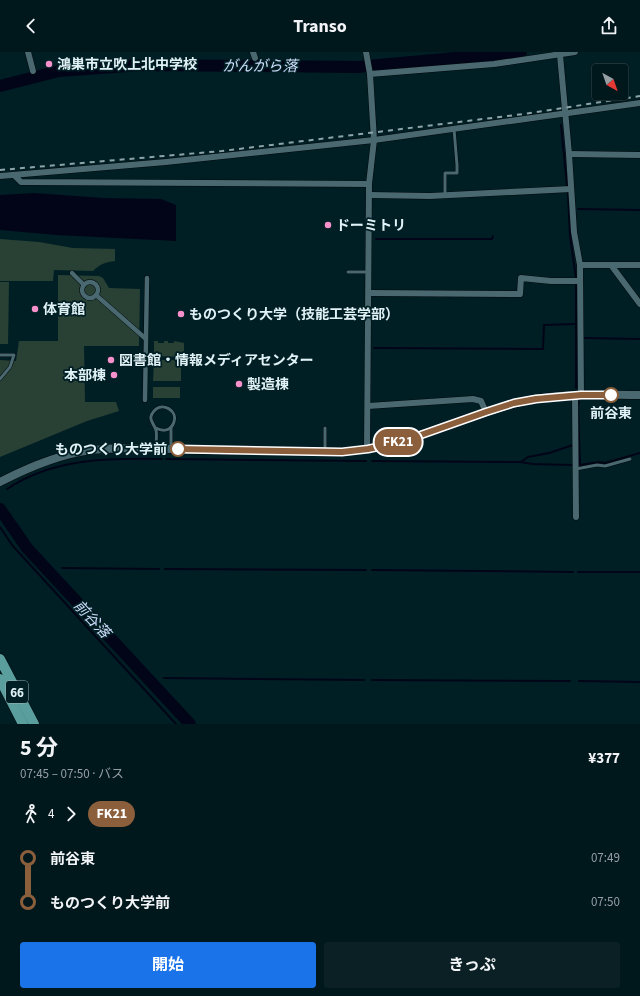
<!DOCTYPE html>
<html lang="ja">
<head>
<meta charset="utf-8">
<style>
	:root { --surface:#00171c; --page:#0a2025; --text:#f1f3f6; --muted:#959fa3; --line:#22363b; --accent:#1a73e8 }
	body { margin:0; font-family:"Source Sans 3","Noto Sans JP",sans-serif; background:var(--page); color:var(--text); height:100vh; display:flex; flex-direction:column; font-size:15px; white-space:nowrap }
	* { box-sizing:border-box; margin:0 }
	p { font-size:13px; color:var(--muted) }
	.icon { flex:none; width:22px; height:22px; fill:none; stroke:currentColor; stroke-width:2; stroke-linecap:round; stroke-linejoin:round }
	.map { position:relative; height:672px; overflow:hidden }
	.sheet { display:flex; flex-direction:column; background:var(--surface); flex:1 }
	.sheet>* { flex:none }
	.badge { padding:0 8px; border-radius:13px; font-size:14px; line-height:26px }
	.needle { width:26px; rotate:140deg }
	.tools { position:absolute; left:592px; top:12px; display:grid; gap:8px }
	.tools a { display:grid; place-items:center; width:36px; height:36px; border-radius:4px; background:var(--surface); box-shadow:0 1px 3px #0004,0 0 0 1px var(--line); font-size:20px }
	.map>.badge { position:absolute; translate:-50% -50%; box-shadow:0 0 0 2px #fff }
	.legs { display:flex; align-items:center; gap:6px; height:44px; padding:0 20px; font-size:13px }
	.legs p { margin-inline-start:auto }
	.overview { display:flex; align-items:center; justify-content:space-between; height:68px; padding:0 20px }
	h1 { font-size:22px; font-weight:700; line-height:30px }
	.button { display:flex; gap:8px; margin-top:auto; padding:8px 20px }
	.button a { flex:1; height:46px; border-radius:4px; background:var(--accent); color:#fff; font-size:16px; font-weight:700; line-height:46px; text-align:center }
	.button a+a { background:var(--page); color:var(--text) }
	ul { padding:0 20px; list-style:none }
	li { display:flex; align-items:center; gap:14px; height:44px; font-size:15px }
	li i { display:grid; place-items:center; width:6px; height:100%; margin:0 5px; background:currentColor }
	li i::after { content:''; width:10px; height:10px; margin:-5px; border:3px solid; border-radius:50%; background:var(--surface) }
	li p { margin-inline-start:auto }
	li:first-child i { background:linear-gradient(#0000 50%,currentColor 0) }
	li:last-child i { background:linear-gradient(currentColor 50%,#0000 0) }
	header { display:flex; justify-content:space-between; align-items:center; height:52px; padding:0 20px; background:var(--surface); font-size:18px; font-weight:700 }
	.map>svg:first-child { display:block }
</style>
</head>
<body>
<header><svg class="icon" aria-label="back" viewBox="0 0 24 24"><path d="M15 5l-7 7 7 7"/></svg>Transo<svg class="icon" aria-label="share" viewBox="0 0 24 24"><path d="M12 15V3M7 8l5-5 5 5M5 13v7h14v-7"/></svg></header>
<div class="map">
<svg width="640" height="672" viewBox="0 0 640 672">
	<rect width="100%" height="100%" fill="#001f25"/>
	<g fill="#294034">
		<path d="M0,187l39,3 34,6 42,1v12c-9,1 -15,3 -22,10l-39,-1 -1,11h-53z"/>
		<path d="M58,223l41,1 4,2 6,10 31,1 -1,57h-55l1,56h31l3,9 -32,10 -87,36v-97l16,1 3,-20h39z"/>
		<path d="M0,230h9l-1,62h-8z"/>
		<path d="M154,289h4v2h6v-2h4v2h6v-2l10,2v14l-30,-1z"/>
		<path d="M154,308h27v21h-28z"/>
		<rect x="153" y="335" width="27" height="11"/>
	</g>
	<path fill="#020517" d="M34,141l70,5 57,1 15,6v36l-119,-6 -57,-5v-35z"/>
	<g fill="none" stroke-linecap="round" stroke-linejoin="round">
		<g stroke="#020517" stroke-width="2">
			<path d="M561,73l6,60"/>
			<path d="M568,141l2,43 6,42"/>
			<path d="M578,157l62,1"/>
			<path d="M376,187h116l1,-3"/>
			<path d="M576,233v103"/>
			<path d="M585,286l55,1"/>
			<path d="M374,296l169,1 1,-24 32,-1"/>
			<path d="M579,350l-1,4 2,59 19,-3 6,1 35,-10"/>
			<path d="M166,407l200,2"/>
			<path d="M372,409l148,1 13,2 39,1"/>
			<path d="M521,410l7,-5 21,-4 24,-8"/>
			<path d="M7,437c46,-31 102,-31 155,-30"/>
			<path d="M0,475l12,18 10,11 154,168"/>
			<path d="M62,516l97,1"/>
			<path d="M165,517l201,1"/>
			<path d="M372,518l201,2"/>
			<path d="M578,520h62"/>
			<path d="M164,626l200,2"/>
			<path d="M372,628l198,1"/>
			<path d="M579,629l61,1"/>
		</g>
		<g stroke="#020517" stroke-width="12">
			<path d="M0,34l59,-15 82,-6 216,2 164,-15"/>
			<path d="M0,457l27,39 163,176"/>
		</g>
		<g stroke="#00080c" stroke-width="4">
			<g id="service">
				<path d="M445,143v-22h12v-8l-3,-36"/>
				<path d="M348,220h20"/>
				<path d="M0,303h14l-4,12 -10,12"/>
				<path d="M171,375v21"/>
				<path d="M156,397c0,-6 1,-14 0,-19 -2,-7 -10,-11 -1,-20 8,-8 23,1 19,12 -3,9 -11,10 -18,6"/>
				<path d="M325,399v-23"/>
				<path d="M576,417l21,-4 8,1 25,-7"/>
			</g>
		</g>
		<g stroke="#00080c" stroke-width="5.5">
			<g id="pedestrian">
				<path d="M72,221l12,12"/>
				<circle cx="90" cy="238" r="8"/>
				<path d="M96,243l50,44"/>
				<path d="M145,348l2,-122"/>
			</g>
		</g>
		<g stroke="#00080c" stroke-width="7">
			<g id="minor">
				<path d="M28,0l5,19"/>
				<path d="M253,0l2,6"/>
				<path d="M366,0l4,22 4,66 -5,44 -2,265"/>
				<path d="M560,3l9,99 5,78 6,33 1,130"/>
				<path d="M370,22l124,-10 81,-12"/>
				<path d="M569,102l71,1"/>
				<path d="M14,123l7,7 348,2"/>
				<path d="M0,124l166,-14 208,-22 266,-37"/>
				<path d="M370,143l60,1 141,-7"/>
				<path d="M580,213h60"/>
				<path d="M611,213l29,39"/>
				<path d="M369,241l151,1 1,-16 30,3h29"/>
				<path d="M575,343l1,122"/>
				<path d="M368,354l105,-7 8,2 5,11"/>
			</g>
		</g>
		<g stroke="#00080c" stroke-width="9">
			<path id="tertiary" d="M0,430c29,-15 59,-28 92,-32 35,-4 74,-1 109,0 47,0 94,1 141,2 20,-2 40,-5 59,-11 38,-11 74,-27 112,-37 41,-12 85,-9 127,-9"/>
		</g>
		<g stroke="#00080c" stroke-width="11">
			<g id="primary">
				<path d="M0,607l34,65"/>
				<path d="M0,627l23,45"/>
			</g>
		</g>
		<use href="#service" stroke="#49686f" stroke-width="3"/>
		<use href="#pedestrian" stroke="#49686f" stroke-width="4.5"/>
		<use href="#minor" stroke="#49686f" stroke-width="6"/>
		<use href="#tertiary" stroke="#49686f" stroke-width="8"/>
		<use href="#primary" stroke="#5a9f9d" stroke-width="10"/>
		<path stroke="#8da4a8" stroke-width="2" stroke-dasharray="5 5" stroke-linecap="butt" d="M0,118l222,-19 302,-37 116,-18"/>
	</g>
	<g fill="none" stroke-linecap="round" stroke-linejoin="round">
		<g stroke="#fff" stroke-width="9">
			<path id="line-1" d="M178,397l164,3 26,-3 33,-7 85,-30 28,-9 22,-4 45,-4h30"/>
		</g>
		<use href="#line-1" stroke="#8b5e3c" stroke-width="6"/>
	</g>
	<g fill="#f890cc" stroke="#001f25" stroke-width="1.5">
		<circle cx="49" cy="12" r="4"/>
		<circle cx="328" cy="173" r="4"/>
		<circle cx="35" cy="257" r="4"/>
		<circle cx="181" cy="262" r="4"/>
		<circle cx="111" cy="308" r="4"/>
		<circle cx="114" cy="323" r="4"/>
		<circle cx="239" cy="332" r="4"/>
	</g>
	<g fill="#fff" stroke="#8b5e3c" stroke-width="2">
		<circle cx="611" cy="343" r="7"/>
		<circle cx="178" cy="397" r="7"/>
	</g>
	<g text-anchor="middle" stroke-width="3.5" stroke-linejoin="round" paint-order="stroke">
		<rect fill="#001f25" stroke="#9db3b7" stroke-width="1" x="6" y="629" width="22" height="22" rx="3"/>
		<g font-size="13" font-weight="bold" fill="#e0f2f6">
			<text x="17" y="645">66</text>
		</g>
		<g font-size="14" font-weight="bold" fill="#e0f2f6" stroke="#001f25" text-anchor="start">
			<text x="57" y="17">鴻巣市立吹上北中学校</text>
			<text x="336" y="178">ドーミトリ</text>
			<text x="43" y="262">体育館</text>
			<text x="189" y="267">ものつくり大学（技能工芸学部）</text>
			<text x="119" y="313">図書館・情報メディアセンター</text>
			<text x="106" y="328" text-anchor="end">本部棟</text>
			<text x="247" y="337">製造棟</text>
		</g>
		<g font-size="14" font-weight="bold" fill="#e0f2f6" stroke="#001f25">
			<text x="611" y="366">前谷東</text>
			<text x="167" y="402" text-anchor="end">ものつくり大学前</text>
		</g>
		<g font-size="15" font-style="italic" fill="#cedcfa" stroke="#001f25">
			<text x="260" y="19">がんがら落</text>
			<text transform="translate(92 567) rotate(47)" y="5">前谷落</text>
		</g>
	</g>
</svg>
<div class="tools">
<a><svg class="needle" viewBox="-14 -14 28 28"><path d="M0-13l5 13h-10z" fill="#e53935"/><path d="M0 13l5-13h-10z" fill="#959fa3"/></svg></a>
</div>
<b class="badge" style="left:398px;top:390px;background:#8b5e3c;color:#fff">FK21</b>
</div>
<section class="sheet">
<div class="overview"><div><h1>5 分</h1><p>07:45 – 07:50 · バス</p></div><b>¥377</b></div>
<div class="legs"><svg class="icon" aria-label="walk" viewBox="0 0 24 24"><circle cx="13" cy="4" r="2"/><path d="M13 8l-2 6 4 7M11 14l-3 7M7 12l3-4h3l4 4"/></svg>4<svg class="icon" aria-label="forward" viewBox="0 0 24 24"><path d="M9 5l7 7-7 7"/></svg><b class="badge" style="background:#8b5e3c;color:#fff">FK21</b></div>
<ul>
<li><i style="color:#8b5e3c"></i><b>前谷東</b><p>07:49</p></li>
<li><i style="color:#8b5e3c"></i><b>ものつくり大学前</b><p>07:50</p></li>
</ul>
<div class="button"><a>開始</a><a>きっぷ</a></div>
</section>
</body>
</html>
